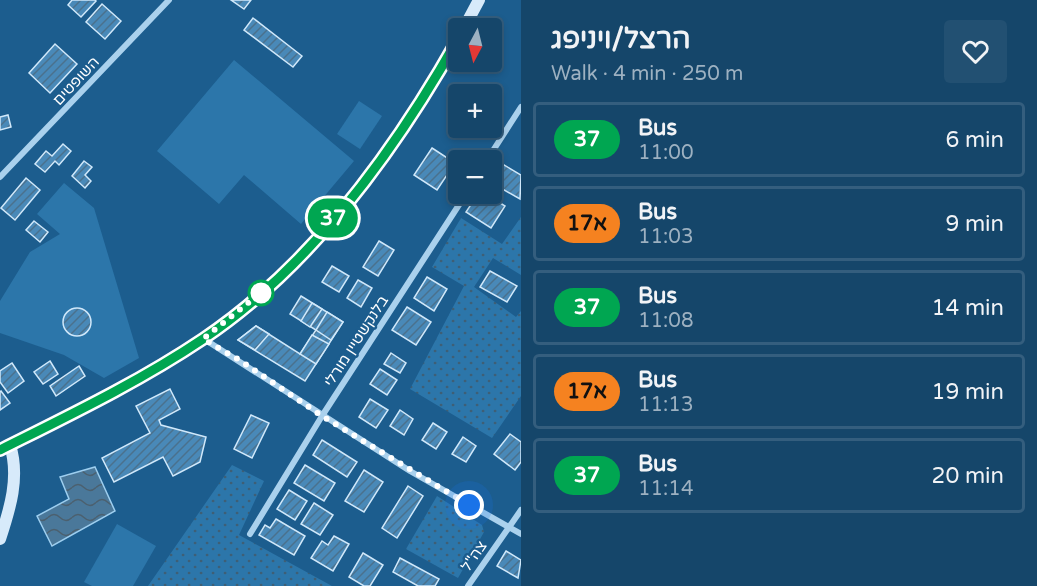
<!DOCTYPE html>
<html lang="en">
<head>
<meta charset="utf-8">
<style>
	:root { --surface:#15466a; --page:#225072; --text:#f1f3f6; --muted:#9db1c1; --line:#345e7e }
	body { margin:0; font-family:"Varela Round","Noto Sans Hebrew",sans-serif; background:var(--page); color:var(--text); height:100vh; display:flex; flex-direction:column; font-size:22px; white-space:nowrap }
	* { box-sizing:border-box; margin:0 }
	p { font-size:20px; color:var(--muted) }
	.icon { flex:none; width:33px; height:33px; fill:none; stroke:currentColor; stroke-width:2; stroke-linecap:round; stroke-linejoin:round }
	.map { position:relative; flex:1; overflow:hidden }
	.details { display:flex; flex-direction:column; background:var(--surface); width:516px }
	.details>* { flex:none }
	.badge { padding:0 12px; border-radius:20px; font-size:21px; line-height:39px }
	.needle { width:39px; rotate:187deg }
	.buttons { position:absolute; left:448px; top:18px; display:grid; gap:12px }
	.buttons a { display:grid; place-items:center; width:54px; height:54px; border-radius:6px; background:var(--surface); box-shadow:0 3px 9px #0003,0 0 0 2px var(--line); font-size:30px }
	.you { position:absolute; width:30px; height:30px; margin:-15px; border:4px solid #fff; border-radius:50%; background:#1a73e8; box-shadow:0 0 0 9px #1a73e833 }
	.map>.badge { position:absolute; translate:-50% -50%; box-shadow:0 0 0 3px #fff }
	.round { display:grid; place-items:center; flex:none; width:63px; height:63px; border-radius:6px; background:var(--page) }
	.head { display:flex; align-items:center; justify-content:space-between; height:102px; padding:0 30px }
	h1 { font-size:28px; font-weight:700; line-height:45px }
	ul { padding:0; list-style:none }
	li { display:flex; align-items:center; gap:18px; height:75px; margin:0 12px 9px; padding:0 18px; border:3px solid var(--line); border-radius:6px }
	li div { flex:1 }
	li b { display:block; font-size:22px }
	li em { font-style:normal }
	li .badge { min-width:66px; font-weight:700; text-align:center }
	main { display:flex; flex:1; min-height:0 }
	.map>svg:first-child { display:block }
</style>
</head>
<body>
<main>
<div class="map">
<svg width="521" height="586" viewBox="0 0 521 586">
	<defs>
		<pattern id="grass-dots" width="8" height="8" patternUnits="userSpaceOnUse" patternTransform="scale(1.5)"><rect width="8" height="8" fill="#2c76aa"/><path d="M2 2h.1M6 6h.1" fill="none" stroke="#3e5f76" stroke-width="1.8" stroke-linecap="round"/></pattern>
		<pattern id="water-waves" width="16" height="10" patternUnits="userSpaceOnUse" patternTransform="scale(1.5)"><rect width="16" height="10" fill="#4a789a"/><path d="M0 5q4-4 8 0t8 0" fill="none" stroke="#4b606f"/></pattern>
		<pattern id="building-hatch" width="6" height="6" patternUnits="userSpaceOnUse" patternTransform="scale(1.5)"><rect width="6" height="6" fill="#4989b8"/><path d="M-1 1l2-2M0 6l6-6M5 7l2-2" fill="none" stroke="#4a718d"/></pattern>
	</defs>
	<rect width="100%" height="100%" fill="#1c5d8e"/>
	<g fill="url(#grass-dots)">
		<path d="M521,217v58l-28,-17 -19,29 42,30 5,-6v85l-29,42 -82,-49 54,-103 -32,-19 29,-49 41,26z"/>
		<path d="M232,465l32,16 -25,54 93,51h-184z"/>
		<path d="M437,496l45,29 2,7 -26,46 -52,-29z"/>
	</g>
	<g fill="#2c76aa">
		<path d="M234,60l120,101 -53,63 -57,-49 -25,29 -62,-53z"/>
		<path d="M359,101l23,15 -22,33 -23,-15z"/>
		<path d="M64,183l30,25 45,150 -35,20 -40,-23 -64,-22v-32l30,-49 30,-18 -23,-20z"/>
		<path d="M117,524l39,22 -23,40h-41l-8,-4z"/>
	</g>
	<path fill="url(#water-waves)" stroke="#9dceef" stroke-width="1.5" d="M95,467l20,44 -63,35 -15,-30 32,-17 -9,-22z"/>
	<g fill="url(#building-hatch)" stroke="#d0e8fa" stroke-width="1.5">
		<path d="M72,0h23l1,1 -15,16 -13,-12z"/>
		<path d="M231,0h20l-7,9z"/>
		<path d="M102,4l19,17 -16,18 -19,-17z"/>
		<path d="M253,18l49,38 -9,11 -49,-37z"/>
		<path d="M55,44l22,20 -27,29 -21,-20z"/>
		<path d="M8,115l3,12 -11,3v-13z"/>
		<path d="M63,144l8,7 -12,14 -4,-4 -10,11 -10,-8 11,-13 6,5z"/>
		<path d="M432,148l23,15 -18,27 -23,-15z"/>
		<path d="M84,161l8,6 -7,8 6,6 -6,7 -13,-12z"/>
		<path d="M499,162l22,13 -1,24 -28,-16v-9z"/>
		<path d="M26,178l14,12 -25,30 -14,-12z"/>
		<path d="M478,194h8l19,12 -14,22 -25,-16z"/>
		<path d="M34,221l14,11 -8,10 -14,-12z"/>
		<path d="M379,241l15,9 -16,26 -15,-9z"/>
		<path d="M332,266l17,10 -10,16 -17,-10z"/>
		<path d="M490,271l27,15 -10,16 -27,-15z"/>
		<path d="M427,277l20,12 -13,22 -20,-13z"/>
		<path d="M358,280l14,8 -11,19 -14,-9z"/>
		<path d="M301,296l42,26 -38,59 -67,-41 18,-14 44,28 16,-24 -26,-16z"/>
		<path d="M312,303l10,6 -12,18 -9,-6z"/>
		<path d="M407,307l24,15 -15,23 -24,-15z"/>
		<circle cx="77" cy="322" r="14"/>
		<path d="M327,312l16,10 -12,18 -15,-10z"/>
		<path d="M256,326l13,8 -14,16 -17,-10z"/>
		<path d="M312,335l17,9 -13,20 -16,-10z"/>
		<path d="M391,353l15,10 -6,10 -16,-9z"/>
		<path d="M50,361l8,13 -15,10 -9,-12z"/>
		<path d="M12,363l12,18 -16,12 -8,-11v-11z"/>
		<path d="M79,366l6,10 -29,20 -6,-10z"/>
		<path d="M380,369l17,11 -10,15 -17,-11z"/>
		<path d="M170,389l10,20 -21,11 2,5 45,12 -6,25 -27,14 -10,-19 -49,25 -12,-24 48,-25 -14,-27z"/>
		<path d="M1,391l9,12 -10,7v-18z"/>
		<path d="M370,399l18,11 -12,18 -17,-11z"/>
		<path d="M400,410l13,9 -9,16 -14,-9z"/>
		<path d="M251,415l18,8 -17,35 -18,-9z"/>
		<path d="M433,423l14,9 -11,17 -14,-9z"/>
		<path d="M510,434l11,8v20l-6,8 -21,-16z"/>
		<path d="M463,437l13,9 -10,16 -14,-8z"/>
		<path d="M322,440l35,22 -10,15 -34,-22z"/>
		<path d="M305,465l30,18 -11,18 -30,-18z"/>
		<path d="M364,470l19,12 -19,30 -19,-11z"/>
		<path d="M408,486l15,10 -26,42 -15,-10z"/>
		<path d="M289,490l18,11 -12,19 -18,-11z"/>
		<path d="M314,503l19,12 -13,20 -19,-11z"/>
		<path d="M276,519l29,17 -11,19 -35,-20 6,-10 5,3z"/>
		<path d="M334,536l15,8 -16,27 -22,-13 11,-17 6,4z"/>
		<path d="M506,551l15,9 -3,18 -21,-12z"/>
		<path d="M363,553l20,12 -13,21h-6l-15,-9z"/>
		<path d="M400,558l39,21 -4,7h-17l-25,-14z"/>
	</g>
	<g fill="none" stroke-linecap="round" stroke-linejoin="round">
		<g stroke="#aad1ed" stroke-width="6">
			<path d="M487,160l34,-53"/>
			<path d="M0,177l169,-177"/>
			<path d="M204,339l206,132 111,63"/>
			<path d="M250,534l72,-118 144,-222"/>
			<path d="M468,586l53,-76"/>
		</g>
		<g stroke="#d7eafa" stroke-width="12">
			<path d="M464,28l15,-28"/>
			<path d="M0,450c68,-34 139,-68 203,-111 109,-73 192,-188 256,-302"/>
			<path d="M0,539c10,-30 20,-62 10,-94"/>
		</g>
	</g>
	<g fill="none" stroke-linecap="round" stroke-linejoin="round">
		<g stroke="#fff" stroke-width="14">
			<path id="line" d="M0,450c68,-34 139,-68 203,-111 109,-73 192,-188 256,-302"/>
		</g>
		<use href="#line" stroke="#00a651" stroke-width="9"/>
		<path stroke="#fff" stroke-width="6" stroke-dasharray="0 10.8" d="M261,293l2,-2 -60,48 38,22 81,55 147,89"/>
	</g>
	<circle fill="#fff" stroke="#00a651" stroke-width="3" cx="261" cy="293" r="12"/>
	<g text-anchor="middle" stroke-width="5" stroke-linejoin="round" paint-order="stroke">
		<g font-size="15" fill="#fff" stroke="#1c5d8e">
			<text transform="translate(76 81) rotate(-47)" y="5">השופטים</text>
			<text transform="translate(356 341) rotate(-57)" y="5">בלנקשטיין מורלי</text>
			<text transform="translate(474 556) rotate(-56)" y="5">צה"ל</text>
		</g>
	</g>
</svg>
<div class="buttons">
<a><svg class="needle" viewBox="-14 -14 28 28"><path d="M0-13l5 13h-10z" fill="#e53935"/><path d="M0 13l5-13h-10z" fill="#9db1c1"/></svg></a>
<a>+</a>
<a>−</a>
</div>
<div class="you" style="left:469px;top:505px"></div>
<b class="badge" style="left:333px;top:218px;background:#00a651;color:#fff">37</b>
</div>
<section class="details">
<div class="head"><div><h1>הרצל/ויניפג</h1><p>Walk · 4 min · 250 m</p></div><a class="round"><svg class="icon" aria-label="heart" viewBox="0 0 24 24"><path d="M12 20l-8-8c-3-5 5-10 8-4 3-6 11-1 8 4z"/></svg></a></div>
<ul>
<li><span class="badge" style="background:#00a651;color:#fff">37</span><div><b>Bus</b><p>11:00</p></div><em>6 min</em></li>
<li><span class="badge" style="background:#f58220;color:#111">17א</span><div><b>Bus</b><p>11:03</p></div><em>9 min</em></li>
<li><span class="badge" style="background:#00a651;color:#fff">37</span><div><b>Bus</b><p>11:08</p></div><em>14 min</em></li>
<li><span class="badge" style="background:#f58220;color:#111">17א</span><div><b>Bus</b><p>11:13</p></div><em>19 min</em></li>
<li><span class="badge" style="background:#00a651;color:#fff">37</span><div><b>Bus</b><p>11:14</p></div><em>20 min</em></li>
</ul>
</section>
</main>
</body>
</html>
